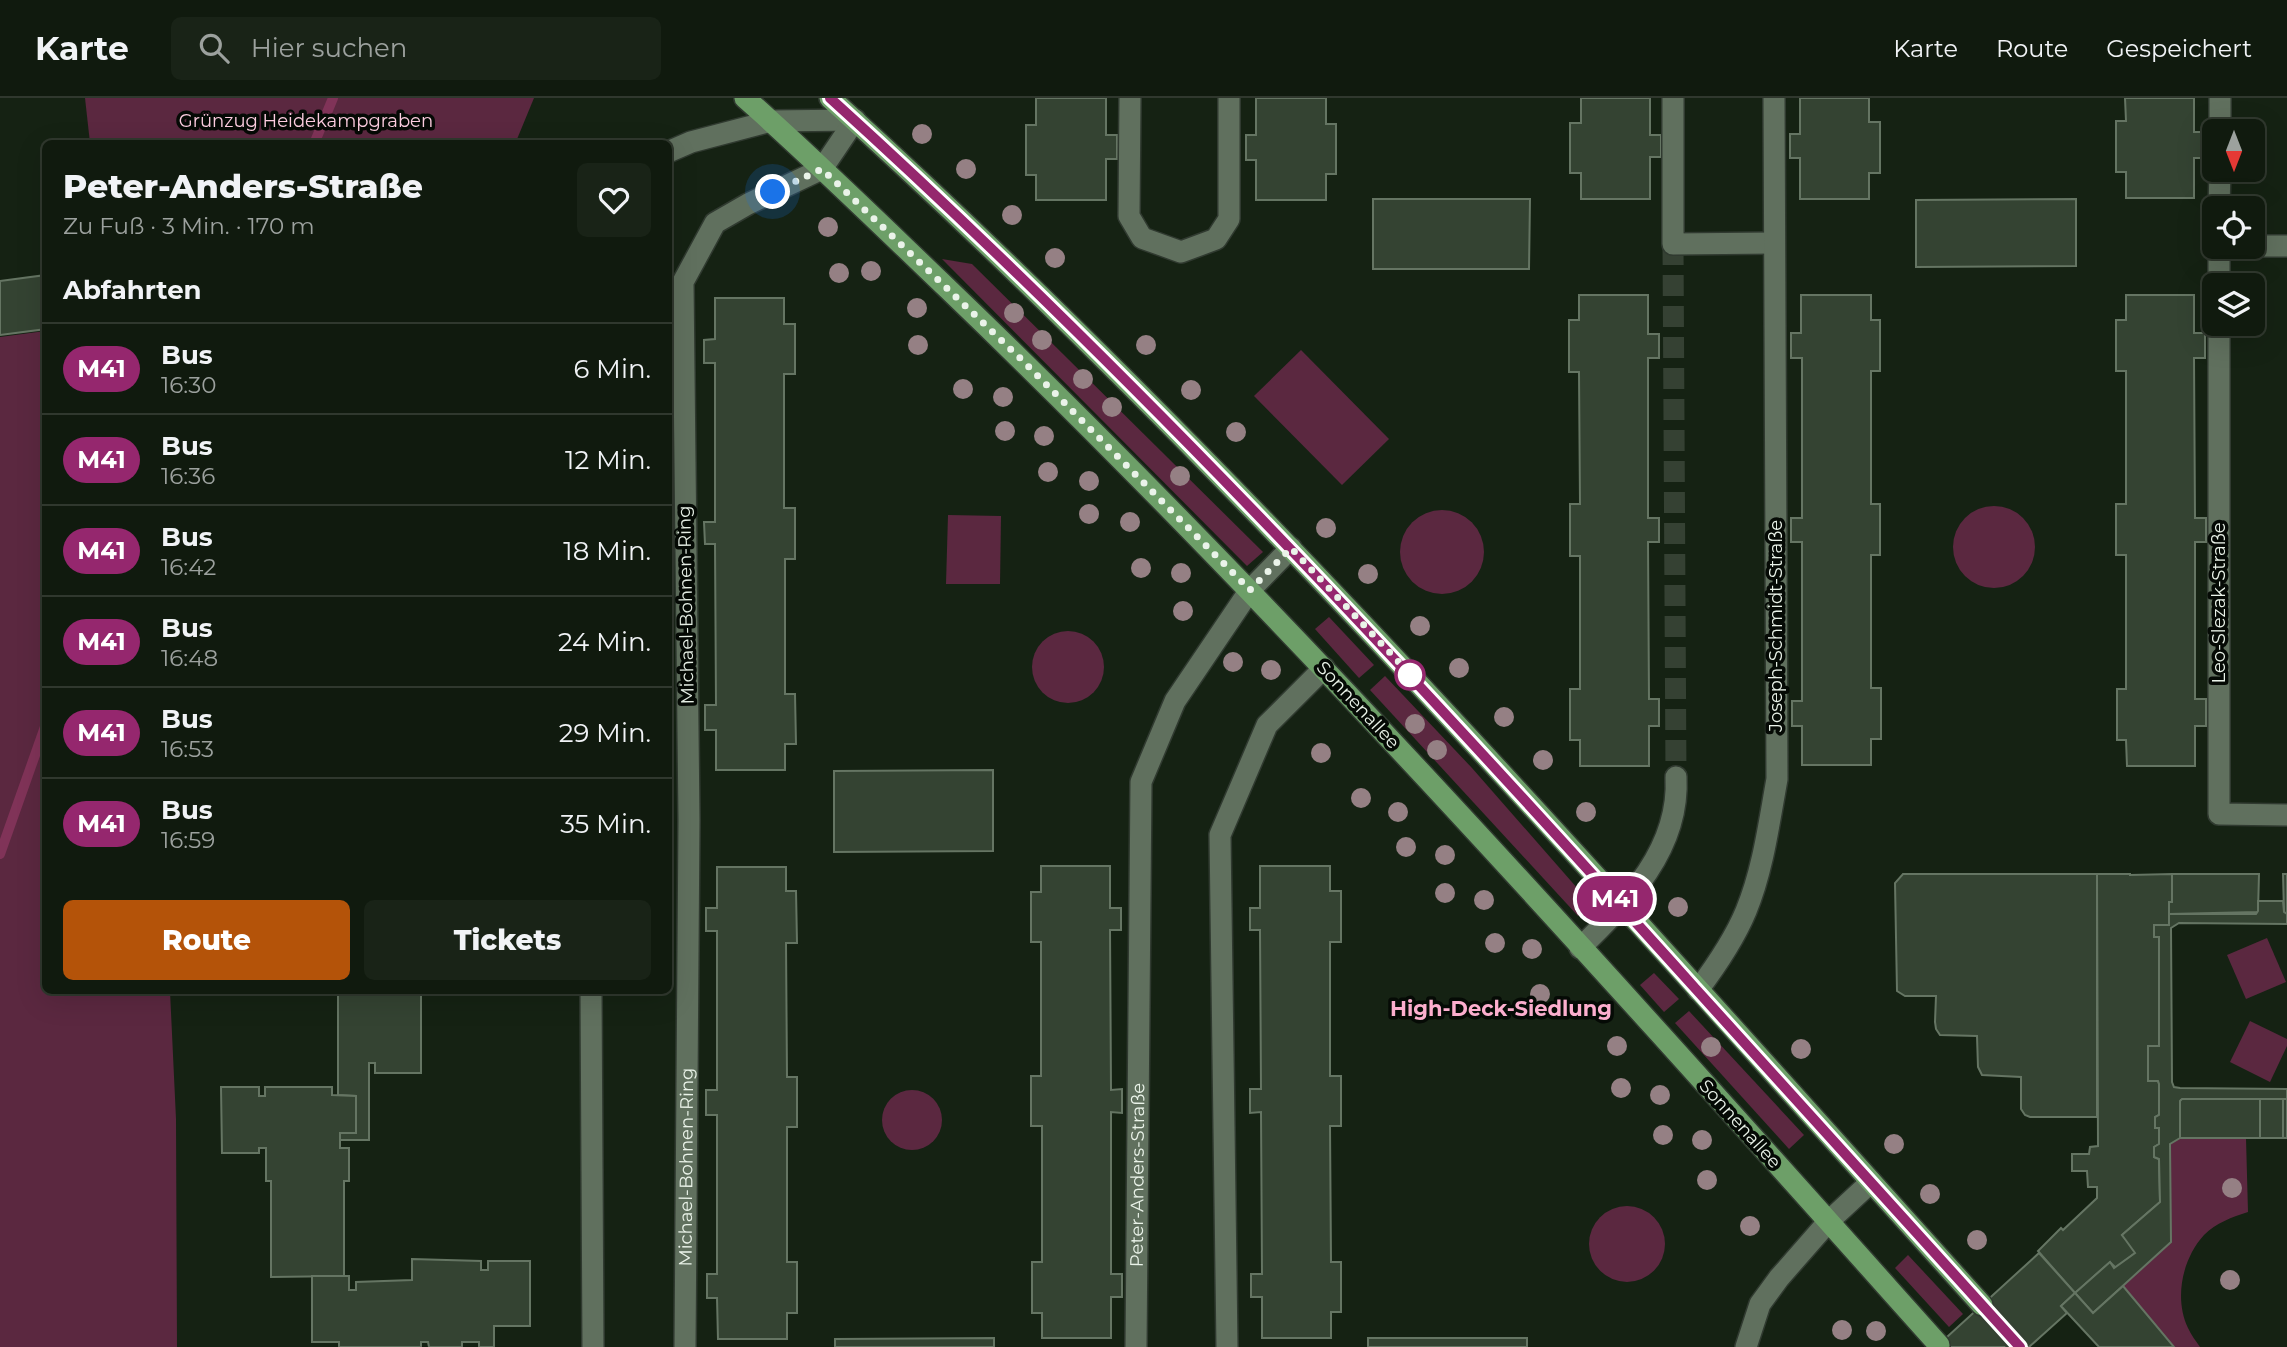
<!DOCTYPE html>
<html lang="de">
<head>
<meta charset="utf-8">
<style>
	:root { --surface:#101a0e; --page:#192317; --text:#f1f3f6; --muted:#9ca19e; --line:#30382e; --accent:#b45309 }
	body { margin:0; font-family:Montserrat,sans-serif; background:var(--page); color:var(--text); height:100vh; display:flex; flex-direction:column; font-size:26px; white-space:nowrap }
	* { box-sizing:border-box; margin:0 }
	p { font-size:23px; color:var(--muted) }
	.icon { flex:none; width:38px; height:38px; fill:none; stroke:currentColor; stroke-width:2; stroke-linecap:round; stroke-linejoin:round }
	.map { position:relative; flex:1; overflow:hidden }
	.side { position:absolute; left:42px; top:42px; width:630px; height:854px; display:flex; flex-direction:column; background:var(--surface); border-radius:10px; box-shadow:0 7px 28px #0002,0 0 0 2px var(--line) }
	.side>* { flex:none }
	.badge { padding:0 14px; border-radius:23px; font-size:24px; line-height:46px }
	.needle { width:46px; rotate:180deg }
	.buttons { position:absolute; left:2202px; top:21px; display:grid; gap:14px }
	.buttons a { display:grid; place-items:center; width:63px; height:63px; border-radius:10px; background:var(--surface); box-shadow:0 7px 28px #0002,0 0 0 2px var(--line); font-size:35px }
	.you { position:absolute; width:35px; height:35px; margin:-18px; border:5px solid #fff; border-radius:50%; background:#1a73e8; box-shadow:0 0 0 10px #1a73e833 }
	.map>.badge { position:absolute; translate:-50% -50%; box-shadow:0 0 0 4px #fff }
	h2 { padding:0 21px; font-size:26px; line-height:63px }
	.round { display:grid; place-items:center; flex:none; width:74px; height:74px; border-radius:10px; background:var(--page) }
	.summary { display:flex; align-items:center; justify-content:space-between; height:119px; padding:0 21px }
	h1 { font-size:33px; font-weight:800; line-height:52px }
	.primary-button { display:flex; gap:14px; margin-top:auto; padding:14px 21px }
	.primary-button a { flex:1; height:80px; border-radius:10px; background:var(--accent); color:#fff; font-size:28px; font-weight:800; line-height:80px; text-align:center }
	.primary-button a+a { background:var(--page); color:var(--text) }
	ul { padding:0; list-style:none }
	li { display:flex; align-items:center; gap:21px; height:91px; padding:0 21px; border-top:2px solid var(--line) }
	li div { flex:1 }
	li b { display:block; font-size:26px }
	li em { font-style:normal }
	li .badge { min-width:77px; font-weight:700; text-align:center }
	header { display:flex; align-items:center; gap:42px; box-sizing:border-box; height:98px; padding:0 35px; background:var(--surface); border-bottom:2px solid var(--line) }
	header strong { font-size:33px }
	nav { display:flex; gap:38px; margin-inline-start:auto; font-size:24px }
	.search { width:490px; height:63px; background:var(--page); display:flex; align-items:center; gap:18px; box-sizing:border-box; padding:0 24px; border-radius:10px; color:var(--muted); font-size:26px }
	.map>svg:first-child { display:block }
</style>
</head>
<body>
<header>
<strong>Karte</strong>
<div class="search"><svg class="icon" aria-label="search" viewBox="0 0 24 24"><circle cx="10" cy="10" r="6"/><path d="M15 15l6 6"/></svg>Hier suchen</div>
<nav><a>Karte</a><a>Route</a><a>Gespeichert</a></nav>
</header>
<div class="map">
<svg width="2287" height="1249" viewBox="0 0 2287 1249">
	<rect width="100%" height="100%" fill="#152213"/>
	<g fill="#5b2840">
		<path d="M85,0h449l-19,46 -425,-1z"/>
		<path d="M942,161l30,5 291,288 -16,14z"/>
		<path d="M45,233l1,659 124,1 6,128 1,228h-177v-1010z"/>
		<path d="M1301,252l88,89 -47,46 -88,-89z"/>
		<circle cx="1994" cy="449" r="41"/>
		<circle cx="1442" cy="454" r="42"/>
		<path d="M948,417l53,1 -1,68h-54z"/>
		<path d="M1329,519l45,48 -15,13 -44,-49z"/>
		<circle cx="1068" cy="569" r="36"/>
		<path d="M1385,578l87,92 120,137 -14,11 -208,-226z"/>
		<path d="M2267,840l19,44 -40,17 -19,-44z"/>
		<path d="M1654,875l25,26 -15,13 -24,-27z"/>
		<path d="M1689,913l115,124 -15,14 -114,-126z"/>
		<path d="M2250,923l37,18v7l-17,36 -40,-20z"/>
		<circle cx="912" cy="1022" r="30"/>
		<path d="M2180,1040h66l2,74c-16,5 -32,11 -44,23 -22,24 -30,64 -16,93 3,7 8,13 12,19h-26l-51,-61 48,-44 -1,-98z"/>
		<circle cx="1627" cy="1146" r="38"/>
		<path d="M1908,1157l55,59 -14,13 -54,-59z"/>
	</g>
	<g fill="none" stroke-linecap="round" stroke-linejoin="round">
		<g stroke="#803358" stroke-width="10">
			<path d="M314,46l19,-46"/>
			<path d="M0,756l46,-130"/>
		</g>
	</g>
	<g fill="#344332" stroke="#657563" stroke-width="2">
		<path d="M1036,0h70v37h11v24h-11v41h-70v-25h-10v-50h10z"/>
		<path d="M1256,0h70v26h10v50h-10v26h-70v-40h-10v-25h10z"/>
		<path d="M1581,0h69v37h11v22h-11v42h-69v-26h-11v-50h11z"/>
		<path d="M1800,0h69v24h11v51h-11v26h-69v-41h-10v-24h10z"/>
		<path d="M2125,0h69v34h11v26h-11v40h-68v-26h-10v-51h10z"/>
		<path d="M1373,101h157l-1,70h-156z"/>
		<path d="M2076,101v67l-160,1v-67z"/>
		<path d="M46,177v54l-46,6v-54z"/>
		<path d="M1579,197h69v39h11v24h-11v160h11v24h-11l1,157h10v27h-10v40h-69v-26h-10v-51h10v-133h-10v-52h10l-1,-132h-10v-52h10z"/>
		<path d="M1801,197h70v25h9v51h-9v133h9v51h-9v133h10v51h-10v26h-69v-39h-10v-25h10v-159h-11v-24h11v-160h-11v-25h10z"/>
		<path d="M2126,197h68v38h11v25h-11l1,160h11v24h-11v157h11v27h-11v40h-68l-1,-26h-9v-51h9v-134h-10v-51h10v-133h-10v-51h10z"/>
		<path d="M715,200h69v26h11v50h-11v134h11v51h-10v135h10l1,50h-11v26h-69v-40h-11v-25h11l-1,-161h-10l-1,-22h11v-159h-11v-23l11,-1z"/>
		<path d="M993,672v81l-159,1v-81z"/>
		<path d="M1041,768h69v42h11v22h-11l1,160 11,-1v24l-11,-1v162h11v23h-11v41h-69v-25h-10v-51h10v-136h-11v-50h10v-134h-10v-50h10z"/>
		<path d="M1260,768h70v25h11v51h-11v134h11v50h-11l1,136h10v50h-10v26h-69v-41h-11v-23h11l-1,-162 -11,1v-24h11l-1,-159h-10v-22h10z"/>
		<path d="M717,769h69v24h10l1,52h-11l1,134h10v50h-10v135h10v51h-10v26h-69l-1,-41h-10v-24h10v-159h-11v-25h11v-159h-11v-23h11z"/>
		<path d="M1903,776h194v243h-67l-5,-2 -4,-6v-32l-39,-2 -4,-8 -1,-31 -37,-1 -4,-6 -1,-7 1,-26h-31l-8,-5 -2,-108z"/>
		<path d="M2097,776h33v1l42,-1v28h-3v23h-15v12h5v109h-11v35h10l1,3v31l-4,2v11h4v16l-5,3v10l5,2 1,43 -38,33 13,15v3l-19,15 -6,-6 -35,31 -37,-42 23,-23 2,2 34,-32v-11h-9l-1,-16h-15v-17h17l1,-7 8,-1z"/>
		<path d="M2172,776h87l-1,38 -89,2v-12h3z"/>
		<path d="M2283,776h4v40l-3,-2z"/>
		<path d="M2258,803h25l1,11 3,2v10l-108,-1 -8,5 1,154 2,5 6,1 107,1v10l-106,1 -1,38 -10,6 1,98 -78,71 -18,-20 35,-31 4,6 21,-15 -13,-18 38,-33 -1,-43 -5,-2v-10l5,-3v-16h-4v-11l4,-2v-31l-1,-3h-10v-35h11v-109h-5v-12h15v-11h87l2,-3z"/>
		<path d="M338,892h83v83h-46v-10h-6v77h-29v-7h16v-37l-18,-1z"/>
		<path d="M221,989h38v9h6v-9h67v8l24,1v37h-16v15h9v33h-5v95l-73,1v-96h-5v-33h-7v5h-37z"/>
		<path d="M2182,1001h78v39h-80v-37z"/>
		<rect x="2260" y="1001" width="23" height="39"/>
		<rect x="2283" y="1001" width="4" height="39"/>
		<path d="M2039,1155l36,40 -14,13 6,7 -38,34h-93z"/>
		<path d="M412,1161l69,2v9h7v-9h42v65h-36v21h-15v-5h-17v5h-33l-1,-5h-7v5h-82v-5h-27v-66h37v14h7v-8l56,-2z"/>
		<path d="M2123,1188l51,61h-75l-38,-41 14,-13 18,20z"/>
		<path d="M994,1240v9h-159v-8z"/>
		<rect x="1368" y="1240" width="159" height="9"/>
	</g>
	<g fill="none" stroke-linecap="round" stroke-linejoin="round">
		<path stroke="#354133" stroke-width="21" stroke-dasharray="21 10" stroke-linecap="butt" d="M1673,146l3,533"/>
		<path stroke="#354133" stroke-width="21" stroke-dasharray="21 10" stroke-linecap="butt" d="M1982,1207l38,42"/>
		<g stroke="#303a30" stroke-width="24">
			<g id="minor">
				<path d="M1130,0l-1,118 13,22 39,14 35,-13 13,-20v-121"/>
				<path d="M1673,0v146l101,-1"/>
				<path d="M2220,0v33"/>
				<path d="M668,54l23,-10 80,-21 84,-1"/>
				<path d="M2219,110l1,-38"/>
				<path d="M2252,148h35"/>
				<path d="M2219,187v-38"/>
				<path d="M2219,226v490l68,1"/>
				<path d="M1580,850c48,-47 100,-99 96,-171"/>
				<path d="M591,892l2,357"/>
				<path d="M1698,892c18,-24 36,-50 48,-79 17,-41 23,-88 31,-132l-3,-681"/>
				<path id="s1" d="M685,1249l4,-527 -6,-538 32,-59 33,-19 74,-35 33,-49"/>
				<path id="s2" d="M1136,1249l5,-565 34,-81 75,-111 41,-42"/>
				<path d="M1227,1249l-7,-512 47,-110 57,-57"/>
				<path d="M1746,1249l14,-43 19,-26 49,-56 43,-40"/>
			</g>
		</g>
		<g stroke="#303a30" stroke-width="24">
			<g id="major">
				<path d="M745,0c69,61 135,126 202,190 349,335 670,697 992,1057"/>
				<path d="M830,0c413,374 780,794 1152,1207"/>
			</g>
		</g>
		<use href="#minor" stroke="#60705e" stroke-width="21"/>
		<use href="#major" stroke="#6d9f68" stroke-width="21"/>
	</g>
	<g fill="#958084">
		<circle cx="922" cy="36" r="10"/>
		<circle cx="966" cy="71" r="10"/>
		<circle cx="1012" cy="117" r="10"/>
		<circle cx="828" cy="129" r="10"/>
		<circle cx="1055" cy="160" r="10"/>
		<circle cx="871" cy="173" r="10"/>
		<circle cx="839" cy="175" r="10"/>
		<circle cx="917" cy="210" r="10"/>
		<circle cx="1014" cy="215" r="10"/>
		<circle cx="1042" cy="242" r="10"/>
		<circle cx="918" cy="247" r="10"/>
		<circle cx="1146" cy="247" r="10"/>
		<circle cx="1083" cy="281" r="10"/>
		<circle cx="963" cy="291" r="10"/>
		<circle cx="1191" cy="292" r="10"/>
		<circle cx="1003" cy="299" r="10"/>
		<circle cx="1112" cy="309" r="10"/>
		<circle cx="1005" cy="333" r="10"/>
		<circle cx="1236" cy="334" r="10"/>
		<circle cx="1044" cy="338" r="10"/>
		<circle cx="1048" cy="374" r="10"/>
		<circle cx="1180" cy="378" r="10"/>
		<circle cx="1089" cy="383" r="10"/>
		<circle cx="1089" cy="416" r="10"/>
		<circle cx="1130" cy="424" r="10"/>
		<circle cx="1326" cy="430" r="10"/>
		<circle cx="1141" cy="470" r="10"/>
		<circle cx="1181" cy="475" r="10"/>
		<circle cx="1368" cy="476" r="10"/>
		<circle cx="1183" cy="513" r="10"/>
		<circle cx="1420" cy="528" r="10"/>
		<circle cx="1233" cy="564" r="10"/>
		<circle cx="1459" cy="570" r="10"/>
		<circle cx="1271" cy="572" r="10"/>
		<circle cx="1504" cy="619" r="10"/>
		<circle cx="1415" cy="626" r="10"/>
		<circle cx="1437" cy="652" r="10"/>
		<circle cx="1321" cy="655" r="10"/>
		<circle cx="1543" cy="662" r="10"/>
		<circle cx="1361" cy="700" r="10"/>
		<circle cx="1398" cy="714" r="10"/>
		<circle cx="1586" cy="714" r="10"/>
		<circle cx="1406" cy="749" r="10"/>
		<circle cx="1445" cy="757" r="10"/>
		<circle cx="1445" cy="795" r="10"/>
		<circle cx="1484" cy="802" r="10"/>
		<circle cx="1678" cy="809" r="10"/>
		<circle cx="1495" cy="845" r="10"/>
		<circle cx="1532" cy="851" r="10"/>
		<circle cx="1540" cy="896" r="10"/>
		<circle cx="1617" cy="948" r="10"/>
		<circle cx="1711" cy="949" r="10"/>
		<circle cx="1801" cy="951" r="10"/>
		<circle cx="1621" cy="990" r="10"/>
		<circle cx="1660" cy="997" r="10"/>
		<circle cx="1663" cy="1037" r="10"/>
		<circle cx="1702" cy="1042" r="10"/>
		<circle cx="1894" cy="1046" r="10"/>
		<circle cx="1707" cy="1082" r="10"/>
		<circle cx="2232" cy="1090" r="10"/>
		<circle cx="1930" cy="1096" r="10"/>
		<circle cx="1750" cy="1128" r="10"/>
		<circle cx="1977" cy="1142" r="10"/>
		<circle cx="2230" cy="1182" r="10"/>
		<circle cx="1842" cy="1232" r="10"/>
		<circle cx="1876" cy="1233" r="10"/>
	</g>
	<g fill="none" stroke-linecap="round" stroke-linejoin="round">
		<g stroke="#fff" stroke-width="16">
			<path id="line" d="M830,0c307,278 588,582 864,889 109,120 218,240 326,360"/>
		</g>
		<use href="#line" stroke="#95276e" stroke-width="10"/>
		<path stroke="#eaf3e9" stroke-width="7" stroke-dasharray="0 12.6" d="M773,94l49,-23 199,190 229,231 41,-42 121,128 -2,-1"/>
	</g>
	<circle fill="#fff" stroke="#95276e" stroke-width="3.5" cx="1410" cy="577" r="14"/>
	<g text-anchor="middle" stroke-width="7" stroke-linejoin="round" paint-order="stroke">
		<g font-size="18" fill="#fdcde0" stroke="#050a05">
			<text x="306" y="29">Grünzug Heidekampgraben</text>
		</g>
		<g font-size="18" fill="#eaf3e9" stroke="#050a05">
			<text transform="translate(2219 505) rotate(-90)" y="6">Leo-Slezak-Straße</text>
			<text transform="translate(686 507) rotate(-91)" y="6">Michael-Bohnen-Ring</text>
			<text transform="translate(1776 528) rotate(-90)" y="6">Joseph-Schmidt-Straße</text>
			<text transform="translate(1358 607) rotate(47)" y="6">Sonnenallee</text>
			<text transform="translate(1740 1026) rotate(48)" y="6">Sonnenallee</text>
			<text dy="6" stroke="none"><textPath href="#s1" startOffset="180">Michael-Bohnen-Ring</textPath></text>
			<text dy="6" stroke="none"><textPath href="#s2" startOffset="172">Peter-Anders-Straße</textPath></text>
		</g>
		<g font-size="21" font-weight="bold" fill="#fcaece" stroke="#050a05">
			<text x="1501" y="918">High-Deck-Siedlung</text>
		</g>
	</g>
</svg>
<div class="buttons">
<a><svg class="needle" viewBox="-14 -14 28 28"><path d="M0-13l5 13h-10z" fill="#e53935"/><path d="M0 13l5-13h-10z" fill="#9ca19e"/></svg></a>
<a><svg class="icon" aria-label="locate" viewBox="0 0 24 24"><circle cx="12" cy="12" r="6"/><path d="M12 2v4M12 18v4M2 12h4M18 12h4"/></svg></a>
<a><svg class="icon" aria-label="layers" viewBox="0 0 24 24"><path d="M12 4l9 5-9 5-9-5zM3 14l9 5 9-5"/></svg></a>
</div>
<div class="you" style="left:773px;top:94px"></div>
<b class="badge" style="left:1615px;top:801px;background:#95276e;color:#fff">M41</b>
<section class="side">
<div class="summary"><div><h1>Peter-Anders-Straße</h1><p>Zu Fuß · 3 Min. · 170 m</p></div><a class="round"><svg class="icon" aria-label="heart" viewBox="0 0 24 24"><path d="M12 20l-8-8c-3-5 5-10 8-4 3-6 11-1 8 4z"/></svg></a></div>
<h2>Abfahrten</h2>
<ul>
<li><span class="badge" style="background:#95276e;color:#fff">M41</span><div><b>Bus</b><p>16:30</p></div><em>6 Min.</em></li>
<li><span class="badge" style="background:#95276e;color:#fff">M41</span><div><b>Bus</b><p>16:36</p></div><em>12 Min.</em></li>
<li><span class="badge" style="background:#95276e;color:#fff">M41</span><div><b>Bus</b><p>16:42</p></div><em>18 Min.</em></li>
<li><span class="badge" style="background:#95276e;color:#fff">M41</span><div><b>Bus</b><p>16:48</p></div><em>24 Min.</em></li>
<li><span class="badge" style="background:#95276e;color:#fff">M41</span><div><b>Bus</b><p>16:53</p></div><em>29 Min.</em></li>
<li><span class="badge" style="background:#95276e;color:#fff">M41</span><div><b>Bus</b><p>16:59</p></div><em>35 Min.</em></li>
</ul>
<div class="primary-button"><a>Route</a><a>Tickets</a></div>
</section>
</div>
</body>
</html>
